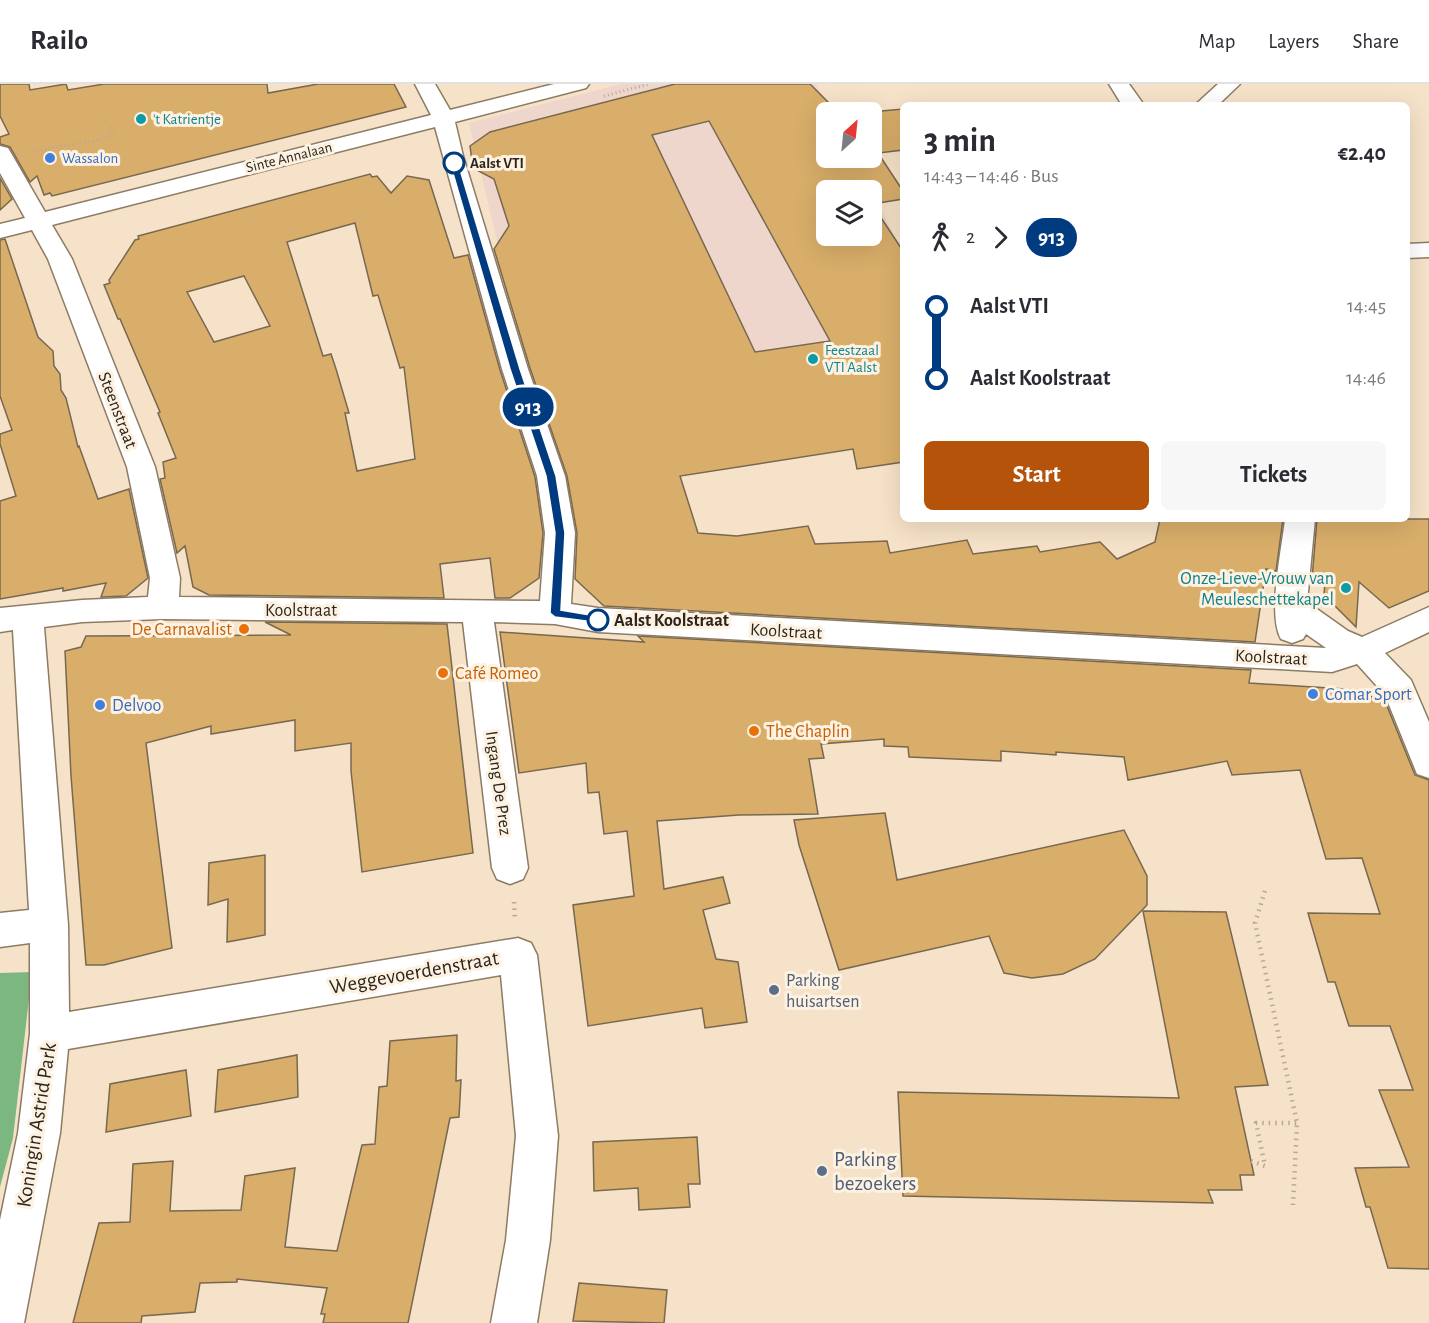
<!DOCTYPE html>
<html lang="en">
<head>
<meta charset="utf-8">
<style>
	:root { --surface:#fff; --page:#f7f7f7; --text:#2b2b33; --muted:#7c7c81; --line:#e1e1e2; --accent:#b45309 }
	body { margin:0; font-family:"Alegreya Sans",sans-serif; background:var(--page); color:var(--text); height:100vh; display:flex; flex-direction:column; font-size:22px; white-space:nowrap }
	* { box-sizing:border-box; margin:0 }
	p { font-size:20px; color:var(--muted) }
	.icon { flex:none; width:33px; height:33px; fill:none; stroke:currentColor; stroke-width:2; stroke-linecap:round; stroke-linejoin:round }
	.map { position:relative; flex:1; overflow:hidden }
	.panel { position:absolute; left:900px; top:18px; width:510px; height:420px; display:flex; flex-direction:column; background:var(--surface); border-radius:9px; box-shadow:0 6px 24px #0002 }
	.panel>* { flex:none }
	.badge { padding:0 12px; border-radius:20px; font-size:21px; line-height:39px }
	.needle { width:39px; rotate:27deg }
	.fabs { position:absolute; left:816px; top:18px; display:grid; gap:12px }
	.fabs a { display:grid; place-items:center; width:66px; height:66px; border-radius:9px; background:var(--surface); box-shadow:0 6px 24px #0002; font-size:30px }
	.map>.badge { position:absolute; translate:-50% -50%; box-shadow:0 0 0 3px #fff }
	.legs { display:flex; align-items:center; gap:9px; height:66px; padding:0 24px; font-size:20px }
	.legs p { margin-inline-start:auto }
	.head { display:flex; align-items:center; justify-content:space-between; height:102px; padding:0 24px }
	h1 { font-size:33px; font-weight:700; line-height:45px }
	.primary-button { display:flex; gap:12px; margin-top:auto; padding:12px 24px }
	.primary-button a { flex:1; height:69px; border-radius:9px; background:var(--accent); color:#fff; font-size:24px; font-weight:700; line-height:69px; text-align:center }
	.primary-button a+a { background:var(--page); color:var(--text) }
	ul { padding:0 24px; list-style:none }
	li { display:flex; align-items:center; gap:21px; height:72px; font-size:22px }
	li i { display:grid; place-items:center; width:9px; height:100%; margin:0 8px; background:currentColor }
	li i::after { content:''; width:15px; height:15px; margin:-8px; border:4px solid; border-radius:50%; background:var(--surface) }
	li p { margin-inline-start:auto }
	li:first-child i { background:linear-gradient(#0000 50%,currentColor 0) }
	li:last-child i { background:linear-gradient(currentColor 50%,#0000 0) }
	header { display:flex; align-items:center; gap:36px; box-sizing:border-box; height:84px; padding:0 30px; background:var(--surface); border-bottom:2px solid var(--line) }
	header strong { font-size:28px }
	nav { display:flex; gap:33px; margin-inline-start:auto; font-size:21px }
	.map>svg:first-child { display:block }
</style>
</head>
<body>
<header>
<strong>Railo</strong>
<nav><a>Map</a><a>Layers</a><a>Share</a></nav>
</header>
<div class="map">
<svg width="1429" height="1239" viewBox="0 0 1429 1239">
	<rect width="100%" height="100%" fill="#f6e2c8"/>
	<path fill="#eed6cc" d="M621,0h195l15,28h-5v46h28l17,32h-45v46h46v-44l31,61v189l-216,33 -185,-213 -33,-139z"/>
	<path fill="#7cb780" d="M32,888l-19,166 -13,49v-214z"/>
	<g fill="#d9ae6a" stroke="#786850" stroke-width="1.5" fill-rule="evenodd">
		<path d="M0,0h29l1,6 36,-6 2,6 36,-6h163l1,9 50,-9h76l12,23 -354,89 -2,-3 -6,2 -7,-19 -7,6 -20,-35 -10,-3v-7l9,-3 -9,-18z"/>
		<path d="M675,0h135l28,28h-12v46h46l-1,-46 32,-3v41l-25,3 25,38v8l-31,5 31,47v211l-46,7 -4,-20 -173,27 18,57 39,3 71,-10 7,18 72,-3 3,12 77,-13 6,14 64,-8 3,6 60,-10 17,17 38,-17 5,-23h123l-7,52 -10,-2 -11,73 -651,-36 -29,-27 2,-46 -10,-57 -37,-108 -36,-119 15,-23 -15,-47 -21,-11 -3,-22 20,-14zM709,37l84,153 37,67 -75,11 -103,-217zM826,106h46v46h-46z"/>
		<path d="M370,90l2,3 5,-1 14,17 16,-17 22,4 25,78 14,-3 32,115 35,107 8,56 -4,45 -29,20h-15l-5,-40 -50,6 4,34 -235,-3 -16,-8 -8,-41 -8,7 -17,-74 5,-1 -2,-16 13,-4 -18,-45 2,-1 -40,-93h-2l-14,-34 6,-2 -1,-3 26,-40 4,-1 -1,-3zM355,139l18,73 5,-1 22,73 4,-1 11,92 -58,12 -12,-58h4l-13,-44 -5,-15 -8,2 -36,-114zM244,192l26,50 -56,16 -27,-50z"/>
		<path d="M0,94l12,21 -12,11z"/>
		<path d="M5,155l33,98 15,14 1,15 6,8 1,16 5,8 12,49 1,-1 19,53 31,-10 19,89 -22,18 -25,1 5,-14 -43,8v-3l-63,11v-98l16,-5 -16,-52v-10l12,-4 -12,-34v-156z"/>
		<path d="M1317,435h112v72l-40,17 -30,-26 -3,45 -32,-32 1,-13 -13,-3z"/>
		<path d="M265,538l182,2 26,229 -111,19 -11,-101v-28l-56,8v-31l-84,14v-8l-65,17 26,205 -68,17h-18l-15,-189 -6,-125 16,-4 5,-11 205,-1z"/>
		<path d="M500,548l144,10 -6,-6 613,34 -2,13 112,7 26,16 28,69 14,5v489l-41,-1 -18,-61h-4l-11,-39 54,-1 -30,-77h34l-23,-64h-41l-14,-44h-7l-20,-69 72,1 -18,-56 -36,1 -26,-89 -68,5 -5,-14 -99,19 -4,-23 -68,-5v3l-55,-4v10l-92,-4 -1,-10 -24,-1v-7l-63,5 3,14 -15,1 9,55 -79,1 -82,6 7,68 59,-12 7,26 -27,7 13,49 22,3 9,60 -42,6 -3,-20 -114,18 -15,-121 61,-9 -7,-65 -23,3 -5,-42 -11,1 -2,-30 -67,10z"/>
		<path d="M885,729l12,67 227,-50 23,46v29l-52,54 -32,15 -31,4 -28,-5 -15,-37 -150,34 -40,-125 -5,-25z"/>
		<path d="M265,771v80l-38,7 1,-43 -20,6 1,-42z"/>
		<path d="M1143,827l83,1 42,173 -33,2 19,88h-14l2,15h-34l5,13 -310,-7 -5,-104 281,6z"/>
		<path d="M457,951l-1,46 5,-1 -2,37 -9,1 -42,205h-85l2,-9h-4l6,-26 -90,-9v3l-37,1 -5,29 -53,4 -1,7h-68l26,-100 31,-1 3,-58 40,-3 -3,50 71,-1 4,-34 50,-8 -10,79 52,4 25,-106 13,-1 4,-57 8,-1 3,-45z"/>
		<path d="M297,971l1,42 -83,15 3,-42z"/>
		<path d="M186,986l5,46 -85,16 4,-48z"/>
		<path d="M697,1053l3,47h-12l2,23 -51,3 -1,-22 -44,3 -1,-49z"/>
		<path d="M579,1199l88,7 -3,33 -91,-2z"/>
	</g>
	<g fill="none" stroke-linecap="round" stroke-linejoin="round">
		<g stroke="#8d7b64" stroke-width="3">
			<g id="minor">
				<path d="M415,0h20l15,26 104,-26h35l-3,4 -131,34 8,34 65,213 37,107 10,57 -4,71 27,4 728,40 -20,-14 -3,5 -11,4 -11,-4c-14,-24 1,-91 4,-120h30l-8,83 41,29 14,6 67,-30v25l-44,21 26,27 18,42v56l-12,-4 -32,-79 -28,-31 -25,8 -734,-40 -43,-8 -61,-2 34,246 -5,11 -13,5 -13,-5 -5,-11 -29,-246 -301,-3 -80,3 -38,5 24,298 1,87 449,-74 13,5 6,12 21,181 -8,104 -13,83h-46l15,-83 10,-104 -15,-161 -433,74 -8,84 -36,190h-24v-103l18,-87 12,-99v-91l-30,4v-34l29,-3 -16,-280 -13,2v-24l82,-8 66,-3 2,-19 -23,-111 -79,-208 -16,-29 -32,8v-14l25,-6 -25,-45v-27l8,2 3,5 34,59 386,-97zM435,43l67,242 35,107 8,57 -5,68 -361,-4 1,-19 -25,-111 -83,-208 -20,-34z"/>
				<path d="M1109,0h20l15,21h-22z"/>
				<path d="M1218,0h22l-22,21h-23z"/>
				<path d="M1429,159v14l-22,1v-14z"/>
			</g>
		</g>
		<g stroke="#b9a994" stroke-width="3" stroke-dasharray="1 3" stroke-linecap="butt">
			<path d="M604,12l45,-12"/>
			<path d="M33,67l65,-11 14,-5 -2,-8"/>
		</g>
		<g stroke="#b9a994" stroke-width="4.5" stroke-dasharray="1.5 5" stroke-linecap="butt">
			<path d="M1265,807l-10,32 42,200 -4,82"/>
			<path d="M514,818l1,19"/>
			<path d="M1251,1077l14,5 -9,-43h41"/>
		</g>
		<use href="#minor" fill="#fff" fill-rule="evenodd"/>
	</g>
	<path fill="#003b80" stroke="#fff" stroke-width="1.5" d="M454,76l4,3 62,206 36,107 9,57 -4,77 41,7v6l-47,-6 -5,-4 5,-80 -9,-57 -36,-107 -60,-206z"/>
	<g fill="#0f9aa8" stroke="#fdf1e1" stroke-width="2">
		<circle cx="141" cy="35" r="6"/>
		<circle cx="813" cy="275" r="6"/>
		<circle cx="1346" cy="504" r="6"/>
	</g>
	<g fill="#3f7fe0" stroke="#fdf1e1" stroke-width="2">
		<circle cx="50" cy="74" r="6"/>
		<circle cx="1313" cy="610" r="6"/>
		<circle cx="100" cy="621" r="6"/>
	</g>
	<g fill="#fff" stroke="#003b80" stroke-width="3">
		<circle cx="454" cy="79" r="10"/>
		<circle cx="598" cy="536" r="10"/>
	</g>
	<g fill="#e8710a" stroke="#fdf1e1" stroke-width="2">
		<circle cx="244" cy="545" r="6"/>
		<circle cx="443" cy="589" r="6"/>
		<circle cx="754" cy="647" r="6"/>
	</g>
	<g fill="#5c6f8a" stroke="#fdf1e1" stroke-width="2">
		<circle cx="774" cy="906" r="6"/>
		<circle cx="822" cy="1087" r="6"/>
	</g>
	<g text-anchor="middle" stroke-width="6" stroke-linejoin="round" paint-order="stroke">
		<g font-size="15" fill="#0d838f" stroke="#fdf1e1" text-anchor="start">
			<text x="153" y="40">'t Katrientje</text>
			<text x="825" y="271">Feestzaal<tspan x="825" dy="17">VTI Aalst</tspan></text>
		</g>
		<g font-size="15" fill="#2c251b" stroke="#fdf1e1">
			<text transform="translate(289 73) rotate(-14)" y="5">Sinte Annalaan</text>
		</g>
		<g font-size="15" fill="#366cbe" stroke="#fdf1e1" text-anchor="start">
			<text x="62" y="79">Wassalon</text>
		</g>
		<g font-size="15" font-weight="bold" fill="#2c251b" stroke="#fdf1e1" text-anchor="start">
			<text x="470" y="84">Aalst VTI</text>
		</g>
		<g font-size="18" fill="#2c251b" stroke="#fdf1e1">
			<text transform="translate(118 326) rotate(69)" y="6">Steenstraat</text>
			<text x="301" y="532">Koolstraat</text>
			<text transform="translate(786 547) rotate(3)" y="6">Koolstraat</text>
			<text transform="translate(1271 573) rotate(3)" y="6">Koolstraat</text>
			<text transform="translate(499 699) rotate(82)" y="6">Ingang De Prez</text>
		</g>
		<g font-size="18" fill="#0d838f" stroke="#fdf1e1" text-anchor="end">
			<text x="1334" y="500">Onze-Lieve-Vrouw van<tspan x="1334" dy="21">Meuleschettekapel</tspan></text>
		</g>
		<g font-size="18" font-weight="bold" fill="#2c251b" stroke="#fdf1e1" text-anchor="start">
			<text x="614" y="542">Aalst Koolstraat</text>
		</g>
		<g font-size="18" fill="#c56008" stroke="#fdf1e1" text-anchor="start">
			<text x="232" y="551" text-anchor="end">De Carnavalist</text>
			<text x="455" y="595">Café Romeo</text>
			<text x="766" y="653">The Chaplin</text>
		</g>
		<g font-size="18" fill="#366cbe" stroke="#fdf1e1" text-anchor="start">
			<text x="1325" y="616">Comar Sport</text>
			<text x="112" y="627">Delvoo</text>
		</g>
		<g font-size="18" fill="#4e5e75" stroke="#fdf1e1" text-anchor="start">
			<text x="786" y="902">Parking<tspan x="786" dy="21">huisartsen</tspan></text>
		</g>
		<g font-size="21" fill="#2c251b" stroke="#fdf1e1">
			<text transform="translate(414 888) rotate(-10)" y="7">Weggevoerdenstraat</text>
			<text transform="translate(36 1041) rotate(-81)" y="7">Koningin Astrid Park</text>
		</g>
		<g font-size="21" fill="#4e5e75" stroke="#fdf1e1" text-anchor="start">
			<text x="834" y="1082">Parking<tspan x="834" dy="24">bezoekers</tspan></text>
		</g>
	</g>
</svg>
<div class="fabs">
<a><svg class="needle" viewBox="-14 -14 28 28"><path d="M0-13l5 13h-10z" fill="#e53935"/><path d="M0 13l5-13h-10z" fill="#7c7c81"/></svg></a>
<a><svg class="icon" aria-label="layers" viewBox="0 0 24 24"><path d="M12 4l9 5-9 5-9-5zM3 14l9 5 9-5"/></svg></a>
</div>
<b class="badge" style="left:528px;top:323px;background:#003b80;color:#fff">913</b>
<section class="panel">
<div class="head"><div><h1>3 min</h1><p>14:43 – 14:46 · Bus</p></div><b>€2.40</b></div>
<div class="legs"><svg class="icon" aria-label="walk" viewBox="0 0 24 24"><circle cx="13" cy="4" r="2"/><path d="M13 8l-2 6 4 7M11 14l-3 7M7 12l3-4h3l4 4"/></svg>2<svg class="icon" aria-label="forward" viewBox="0 0 24 24"><path d="M9 5l7 7-7 7"/></svg><b class="badge" style="background:#003b80;color:#fff">913</b></div>
<ul>
<li><i style="color:#003b80"></i><b>Aalst VTI</b><p>14:45</p></li>
<li><i style="color:#003b80"></i><b>Aalst Koolstraat</b><p>14:46</p></li>
</ul>
<div class="primary-button"><a>Start</a><a>Tickets</a></div>
</section>
</div>
</body>
</html>
